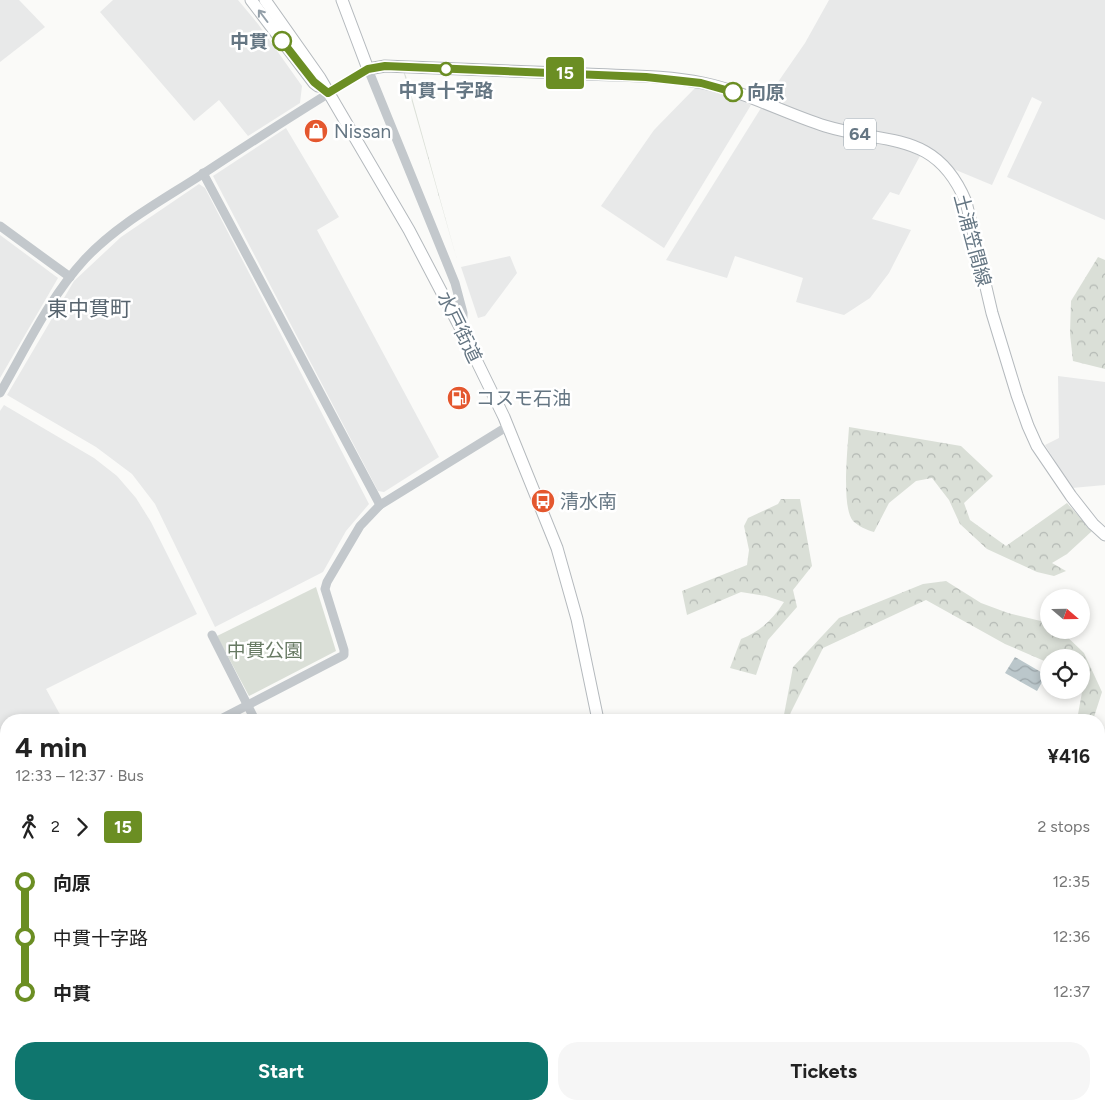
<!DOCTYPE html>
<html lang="en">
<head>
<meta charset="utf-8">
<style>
	:root { --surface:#fff; --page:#f6f6f6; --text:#222; --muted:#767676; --accent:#0f766e }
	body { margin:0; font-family:Figtree,"Noto Sans JP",sans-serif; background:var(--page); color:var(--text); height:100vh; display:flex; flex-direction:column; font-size:19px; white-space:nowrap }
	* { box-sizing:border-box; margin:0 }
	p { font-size:16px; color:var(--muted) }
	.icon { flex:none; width:28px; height:28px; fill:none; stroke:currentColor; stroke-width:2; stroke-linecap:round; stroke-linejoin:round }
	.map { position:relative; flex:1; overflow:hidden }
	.drawer { position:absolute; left:0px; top:714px; width:1105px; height:396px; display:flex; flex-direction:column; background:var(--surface); border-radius:20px 20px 0 0; box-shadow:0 2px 8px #0003 }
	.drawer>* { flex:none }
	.badge { padding:0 10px; border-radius:4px; font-size:18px; line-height:32px }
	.needle { width:32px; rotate:110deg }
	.buttons { position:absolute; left:1040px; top:589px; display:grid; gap:10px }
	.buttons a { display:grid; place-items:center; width:50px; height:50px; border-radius:50%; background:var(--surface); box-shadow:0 2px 8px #0003; font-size:25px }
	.map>.badge { position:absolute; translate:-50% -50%; box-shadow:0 0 0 2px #fff }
	.legs { display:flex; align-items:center; gap:8px; height:55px; padding:0 15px; font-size:16px }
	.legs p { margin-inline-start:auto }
	.headline { display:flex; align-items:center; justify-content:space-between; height:85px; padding:0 15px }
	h1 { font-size:28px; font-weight:700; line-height:38px }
	.button { display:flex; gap:10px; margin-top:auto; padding:10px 15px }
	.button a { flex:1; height:58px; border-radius:20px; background:var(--accent); color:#fff; font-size:20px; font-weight:700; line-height:58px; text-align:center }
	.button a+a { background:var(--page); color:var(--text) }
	ul { padding:0 15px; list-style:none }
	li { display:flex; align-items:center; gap:18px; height:55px; font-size:19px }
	li i { display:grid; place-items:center; width:8px; height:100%; margin:0 6px; background:currentColor }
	li i::after { content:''; width:12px; height:12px; margin:-6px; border:4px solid; border-radius:50%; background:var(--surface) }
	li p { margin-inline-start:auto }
	li:first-child i { background:linear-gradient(#0000 50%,currentColor 0) }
	li:last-child i { background:linear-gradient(currentColor 50%,#0000 0) }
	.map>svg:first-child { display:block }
</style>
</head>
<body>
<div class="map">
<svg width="1105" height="1109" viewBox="0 0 1105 1109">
	<defs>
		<pattern id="grass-tufts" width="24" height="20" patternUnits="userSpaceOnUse" patternTransform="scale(1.25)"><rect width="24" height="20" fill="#dadfd7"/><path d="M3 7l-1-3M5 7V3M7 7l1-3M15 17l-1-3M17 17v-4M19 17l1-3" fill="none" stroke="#b4b9b4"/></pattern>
		<pattern id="forest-crowns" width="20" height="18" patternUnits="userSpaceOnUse" patternTransform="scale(1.25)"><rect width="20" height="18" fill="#dadfd7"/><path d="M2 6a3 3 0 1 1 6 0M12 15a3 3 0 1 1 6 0" fill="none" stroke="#b4b9b4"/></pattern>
		<pattern id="water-waves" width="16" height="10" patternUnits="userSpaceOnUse" patternTransform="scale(1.25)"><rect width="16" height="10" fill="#bbc7cb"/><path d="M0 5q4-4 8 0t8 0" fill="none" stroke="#9ca6aa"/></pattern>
	</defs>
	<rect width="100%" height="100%" fill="#fafaf8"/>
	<g fill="#e8e9e9">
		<path d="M0,0h19l26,27 -45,35z"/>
		<path d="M113,0h125l20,24 44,62 -2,17 -52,33 -29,-36 -25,21 -94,-109z"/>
		<path d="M829,0h276v220l-98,-43 35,-75 -10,-5 -40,88 -41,-17 -18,-18 -24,-10 -61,-10 -79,-30v-5l36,-52z"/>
		<path d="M696,87l33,9 22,9 -87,143 -63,-42 53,-76z"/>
		<path d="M761,108l105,34 35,5 19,9 -21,39 -9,-3 -18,27 39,11 -22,43 -19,25 -26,17 -48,-13 7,-24 -68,-22 -8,22 -61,-18z"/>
		<path d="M286,128l53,89 -22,13 122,227 -55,35 -6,-1 -165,-315z"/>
		<path d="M199,184l6,4 164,316 -23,27 -23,41 -108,55 -60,-123 -23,-30 -36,-27 -89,-52 67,-114 47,-44z"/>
		<path d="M0,235l58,43 -58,100z"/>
		<path d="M510,256l7,17 -32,43 -7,2 -17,-51z"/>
		<path d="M1058,376l47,6v103l-33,3 -27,-43 14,-7z"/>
		<path d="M4,405l90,53 23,18 19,22 15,24 46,92 -151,75 17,31h-57v27l-6,-11v-325z"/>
		<path d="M176,1104h55l-14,5h-38z"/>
		<path d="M256,1104h165l2,5h-181z"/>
		<path d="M427,1104h195l1,5h-194z"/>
	</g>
	<path fill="url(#grass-tufts)" d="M403,70l3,6 51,184z"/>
	<g fill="url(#forest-crowns)">
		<path d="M1098,257l7,3v109l-32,-8 -3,-27 1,-33z"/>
		<path d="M849,427l112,19 32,30 -29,27 6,17 36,26 61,-43 25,28 -25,23 -15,9 14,8 -12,5 -17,-4 -50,-23 -27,-25 -11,-24 -17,-22 -16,3 -27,22 -15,29c-7,-2 -16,-6 -21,-11 -12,-14 -5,-75 -4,-94z"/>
		<path d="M781,499h19l12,67 -19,24 4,17 -29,33 -12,35 -26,-7 11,-29c19,-7 32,-20 43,-37l-18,-6 -25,-4 -54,23 -5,-24 65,-26 2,-15 -5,-24 4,-8 30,-14z"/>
		<path d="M946,581l35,22 27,10 41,10v7h11l24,23 18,39 -9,28h-16l7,-39 -3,-2v-21h-32v5l-44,-19 -79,-44 -103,48 -36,72h-4l10,-53 46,-49 84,-34z"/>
	</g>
	<path fill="#dadfd7" d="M316,587l20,64 -87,45 -32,-60z"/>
	<path fill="url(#water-waves)" d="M1015,657l31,18 -9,16 -32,-18z"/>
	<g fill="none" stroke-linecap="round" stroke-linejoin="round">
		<g stroke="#bbc7cb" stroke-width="2">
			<path d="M1099,809l6,-19"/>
			<path d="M1041,1104l2,5"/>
		</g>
		<g stroke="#b5babe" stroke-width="13">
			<path id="primary" d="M342,0l26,69 17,-3c67,3 134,5 201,8 39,2 79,1 117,9 43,9 81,30 122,43 62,19 111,4 141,76l26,111 25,82 11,31 9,20 34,50 22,28 12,11"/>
		</g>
		<g stroke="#b4b9bd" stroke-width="13">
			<g id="trunk">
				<path d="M251,0l63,83 4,3"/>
				<path d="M265,0l55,78 89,152 54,103 41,84 53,131 20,71 21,101"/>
				<path d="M679,1104l1,5"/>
			</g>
		</g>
		<g stroke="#c3c8cc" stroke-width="9">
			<path d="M203,173l177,332"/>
			<path d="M0,226l70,51"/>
			<path d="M0,393c26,-45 49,-95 85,-134 32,-34 74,-57 113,-82 56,-37 113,-73 170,-108l87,214 8,30v20"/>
			<path d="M212,635l43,85"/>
			<path d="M219,720l125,-65v-5l-19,-61 2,-7 33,-56 20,-21 128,-79"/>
			<path d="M0,751l6,13"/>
			<path d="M0,939l6,-17"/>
			<path d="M171,1104l2,5"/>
			<path d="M424,1104l2,5"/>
			<path d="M222,1109l15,-5"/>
		</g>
		<use href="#primary" stroke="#fff" stroke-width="11"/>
		<use href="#trunk" stroke="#fff" stroke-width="11"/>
	</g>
	<defs><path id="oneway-shaft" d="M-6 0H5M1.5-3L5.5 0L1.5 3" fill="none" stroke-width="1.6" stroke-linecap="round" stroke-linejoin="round" transform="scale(1.25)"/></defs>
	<use stroke="#939fa8" href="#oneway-shaft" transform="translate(263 16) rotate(-127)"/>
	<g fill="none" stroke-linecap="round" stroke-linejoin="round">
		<g stroke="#fff" stroke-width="11">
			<path id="line-1" d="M282,41l32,41 14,11 40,-24 17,-3 261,11 55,6 32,9"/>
		</g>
		<use href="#line-1" stroke="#6b8e23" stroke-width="8"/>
	</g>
	<defs>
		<g id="shop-disc" transform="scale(1.25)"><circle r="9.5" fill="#e4572e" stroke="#fff"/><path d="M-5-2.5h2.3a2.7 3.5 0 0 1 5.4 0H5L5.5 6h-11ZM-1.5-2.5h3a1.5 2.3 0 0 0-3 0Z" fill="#fff"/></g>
		<g id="fuel-disc" transform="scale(1.25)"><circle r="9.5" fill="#e4572e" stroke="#fff"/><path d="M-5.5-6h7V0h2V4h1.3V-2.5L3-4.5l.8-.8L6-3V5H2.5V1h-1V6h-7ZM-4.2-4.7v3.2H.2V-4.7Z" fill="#fff"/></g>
		<g id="bus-disc" transform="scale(1.25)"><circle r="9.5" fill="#e4572e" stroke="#fff"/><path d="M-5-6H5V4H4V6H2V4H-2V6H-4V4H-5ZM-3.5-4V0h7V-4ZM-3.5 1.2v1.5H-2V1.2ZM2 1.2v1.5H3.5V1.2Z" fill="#fff"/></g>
	</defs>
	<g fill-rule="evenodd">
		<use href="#shop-disc" x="316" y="131"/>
		<use href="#fuel-disc" x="459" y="398"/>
		<use href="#bus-disc" x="543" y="501"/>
	</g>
	<g fill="#fff" stroke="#6b8e23" stroke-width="2.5">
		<circle cx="282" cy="41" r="9"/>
		<circle cx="446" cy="69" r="6"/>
		<circle cx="733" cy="92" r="9"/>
	</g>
	<g text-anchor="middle" stroke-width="5" stroke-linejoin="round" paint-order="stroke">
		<rect fill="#fff" stroke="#939fa8" stroke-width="1" x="844" y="118.5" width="32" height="31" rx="4"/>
		<g font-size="18" font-weight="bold" fill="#657683">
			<text x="860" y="140">64</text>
		</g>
		<g font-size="19" font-weight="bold" fill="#657683" stroke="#fff" text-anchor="end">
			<text x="268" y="48">中貫</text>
			<text x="446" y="97" text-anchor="middle">中貫十字路</text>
			<text x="747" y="99" text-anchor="start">向原</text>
		</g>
		<g font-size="19" fill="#657683" stroke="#fff" text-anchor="start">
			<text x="334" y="138">Nissan</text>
			<text x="476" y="405">コスモ石油</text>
			<text x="560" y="508">清水南</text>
		</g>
		<g font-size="19" fill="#657683" stroke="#fff">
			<text transform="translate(973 240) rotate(75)" y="7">土浦笠間線</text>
			<text transform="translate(460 327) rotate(64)" y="7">水戸街道</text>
		</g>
		<g font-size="19" fill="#687a64" stroke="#fff">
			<text x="265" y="657">中貫公園</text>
		</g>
		<g font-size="21" fill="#57646e" stroke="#fff">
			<text x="89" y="316">東中貫町</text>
		</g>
	</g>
</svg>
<div class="buttons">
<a><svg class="needle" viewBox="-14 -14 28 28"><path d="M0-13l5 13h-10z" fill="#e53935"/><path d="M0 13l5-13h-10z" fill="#767676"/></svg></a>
<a><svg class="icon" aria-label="locate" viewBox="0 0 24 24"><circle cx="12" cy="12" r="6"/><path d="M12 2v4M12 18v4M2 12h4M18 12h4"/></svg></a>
</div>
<b class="badge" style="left:565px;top:73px;background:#6b8e23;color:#fff">15</b>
<section class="drawer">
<div class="headline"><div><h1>4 min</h1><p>12:33 – 12:37 · Bus</p></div><b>¥416</b></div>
<div class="legs"><svg class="icon" aria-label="walk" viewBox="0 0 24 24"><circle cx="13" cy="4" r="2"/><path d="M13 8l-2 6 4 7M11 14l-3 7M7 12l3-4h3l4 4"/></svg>2<svg class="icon" aria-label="forward" viewBox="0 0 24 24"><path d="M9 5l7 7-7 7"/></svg><b class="badge" style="background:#6b8e23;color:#fff">15</b><p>2 stops</p></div>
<ul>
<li><i style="color:#6b8e23"></i><b>向原</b><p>12:35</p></li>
<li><i style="color:#6b8e23"></i><span>中貫十字路</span><p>12:36</p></li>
<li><i style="color:#6b8e23"></i><b>中貫</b><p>12:37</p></li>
</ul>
<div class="button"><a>Start</a><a>Tickets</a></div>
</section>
</div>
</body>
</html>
